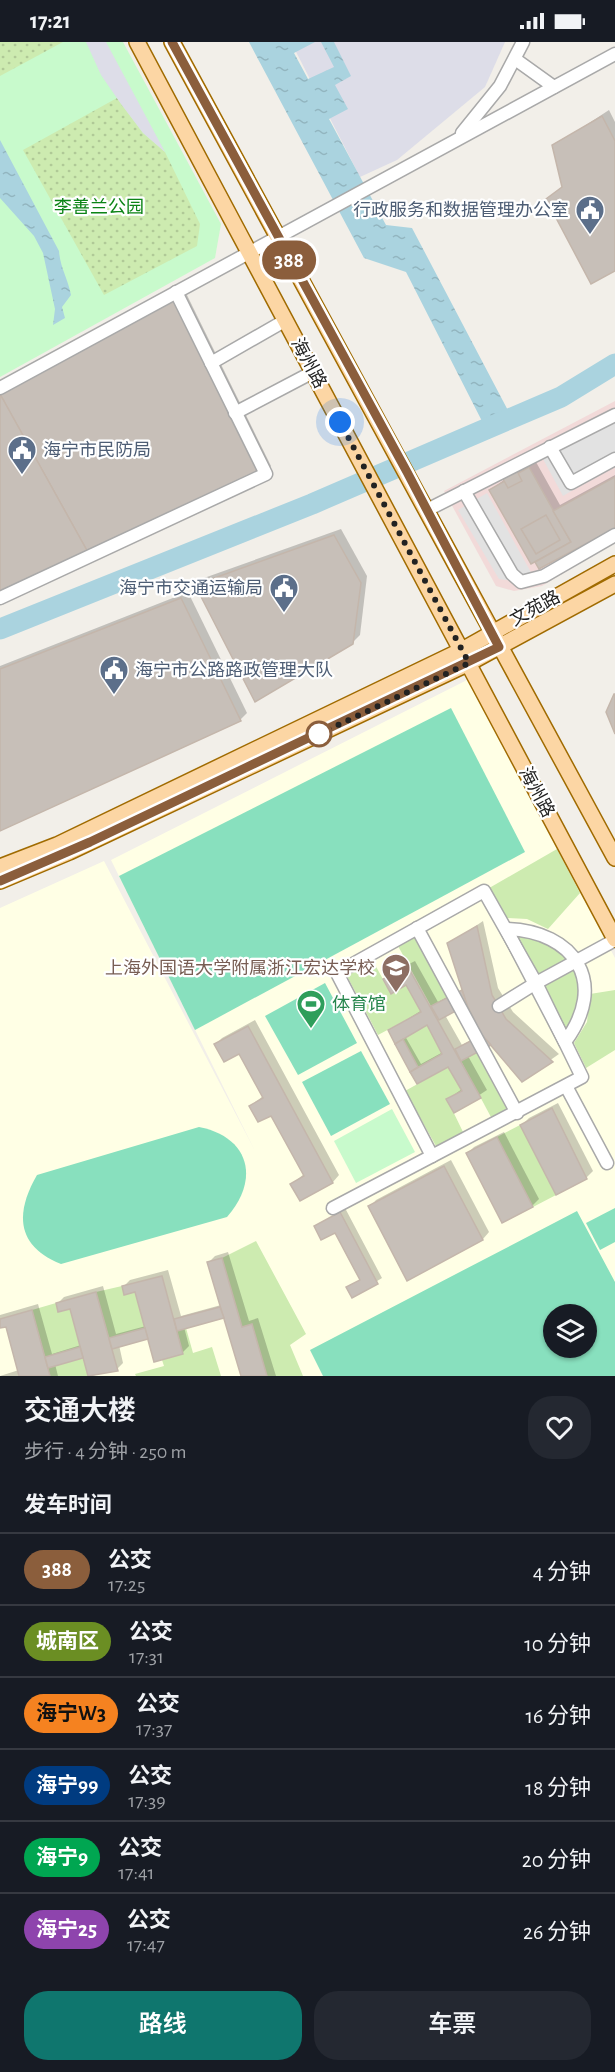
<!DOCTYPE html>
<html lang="zh">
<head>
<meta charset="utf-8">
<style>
	:root { --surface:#171b24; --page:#242831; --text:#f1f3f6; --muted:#9ea1a6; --line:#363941; --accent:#0f766e }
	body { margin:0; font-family:"Alegreya Sans","Noto Sans SC",sans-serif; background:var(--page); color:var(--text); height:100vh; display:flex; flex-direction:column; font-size:22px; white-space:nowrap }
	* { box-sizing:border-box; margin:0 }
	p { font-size:20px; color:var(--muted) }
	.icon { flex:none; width:33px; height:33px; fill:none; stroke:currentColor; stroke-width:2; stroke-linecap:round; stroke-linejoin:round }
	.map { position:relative; height:1334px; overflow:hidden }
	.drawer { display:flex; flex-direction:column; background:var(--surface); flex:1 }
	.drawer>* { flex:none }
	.badge { padding:0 12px; border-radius:20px; font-size:21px; line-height:39px }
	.buttons { position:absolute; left:543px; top:1262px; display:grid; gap:12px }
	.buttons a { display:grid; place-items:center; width:54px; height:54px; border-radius:50%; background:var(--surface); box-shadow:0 2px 4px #0004; font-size:30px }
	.you { position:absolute; width:30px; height:30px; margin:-15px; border:4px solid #fff; border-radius:50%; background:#1a73e8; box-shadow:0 0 0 9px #1a73e833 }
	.map>.badge { position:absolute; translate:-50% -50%; box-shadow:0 0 0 3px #fff }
	h2 { padding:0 24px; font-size:22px; line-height:54px }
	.round { display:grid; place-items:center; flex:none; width:63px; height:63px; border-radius:24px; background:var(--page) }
	.head { display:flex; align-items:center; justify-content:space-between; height:102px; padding:0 24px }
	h1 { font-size:28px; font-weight:600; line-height:45px }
	.primary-button { display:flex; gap:12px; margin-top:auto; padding:12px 24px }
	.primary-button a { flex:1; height:69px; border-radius:24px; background:var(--accent); color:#fff; font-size:24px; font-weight:600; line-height:69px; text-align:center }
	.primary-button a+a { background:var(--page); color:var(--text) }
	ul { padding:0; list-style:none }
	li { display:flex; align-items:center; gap:18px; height:72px; padding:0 24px; border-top:2px solid var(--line) }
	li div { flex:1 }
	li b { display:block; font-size:22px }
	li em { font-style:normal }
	li .badge { min-width:66px; font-weight:700; text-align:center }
	.status { display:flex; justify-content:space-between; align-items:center; height:42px; padding:0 30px; background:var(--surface); direction:ltr }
	.status svg { height:16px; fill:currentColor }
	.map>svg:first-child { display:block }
</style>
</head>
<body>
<div class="status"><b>17:21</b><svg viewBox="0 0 49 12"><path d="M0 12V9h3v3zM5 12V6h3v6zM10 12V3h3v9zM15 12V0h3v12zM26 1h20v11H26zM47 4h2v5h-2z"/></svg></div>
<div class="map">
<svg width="615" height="1334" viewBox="0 0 615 1334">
	<defs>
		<pattern id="garden-dots" width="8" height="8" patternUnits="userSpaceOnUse" patternTransform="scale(1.5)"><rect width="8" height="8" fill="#cdebb0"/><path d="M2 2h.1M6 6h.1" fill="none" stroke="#b0c997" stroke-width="1.8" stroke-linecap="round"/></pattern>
		<pattern id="water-ripples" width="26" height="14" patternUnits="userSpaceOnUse" patternTransform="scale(1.5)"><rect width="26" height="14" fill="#aad3df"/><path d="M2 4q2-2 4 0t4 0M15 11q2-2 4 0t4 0" fill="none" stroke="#92b5bf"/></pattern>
	</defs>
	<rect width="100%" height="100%" fill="#f2efe9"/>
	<path fill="#f2dad9" d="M615,359v141l-73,44 -28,5 -18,-5 -52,-95z"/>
	<path fill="#ffffe5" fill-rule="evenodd" d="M467,638l148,278v418h-615v-468l104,-47 151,290 -144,-291zM554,1272h32v33h-32z"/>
	<g fill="#cdebb0">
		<path d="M557,807l23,44 -32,36 -21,-10 -21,-1 -22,-27z"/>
		<path d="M506,887l54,15 24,45 -19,53z"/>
		<path d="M414,895l35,60 -18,9 -33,-60z"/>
		<path d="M373,919l18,33 15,-9 15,27 -43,23 -31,-59z"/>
		<path d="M615,948v60l-29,18 -12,-25 13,-21 3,-28z"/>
		<path d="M427,983l15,29 -24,13 -15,-28z"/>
		<path d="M479,1009l31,58 -18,10 -31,-58z"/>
		<path d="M448,1025l14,24 -15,8 16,33 -27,14 -31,-55z"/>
		<path d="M520,1083l36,70 -23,12 -36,-70z"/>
		<path d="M256,1199l50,93 -16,11 13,31h-36l-15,-52 -10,3 -20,-69z"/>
		<path d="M122,1244l2,9 11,-3 10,36 -36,10 -13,-46z"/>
		<path d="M56,1261l3,9 11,-3 10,38 -35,10 -13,-47z"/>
		<path d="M186,1286l7,25 19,-6 9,29h-85l-1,-2 29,-8 -2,-6 21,-6 -6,-23z"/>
		<path d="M83,1316l5,18h-38l-2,-8z"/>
	</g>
	<g fill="#c8facc">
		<path d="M0,0h123l98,182 -6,34 -215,119z"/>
		<path d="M392,1067l23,43 -59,31 -22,-42z"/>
	</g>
	<g fill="url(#garden-dots)">
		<path d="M0,0h63l-63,34z"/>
		<path d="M117,56l26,35 22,19 35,72 -3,22 -93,49 -81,-145z"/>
	</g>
	<g fill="#88e0be" fill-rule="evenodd">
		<path d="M451,666l74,144 -330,178 -76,-154z"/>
		<path d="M325,941l32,60 -59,32 -33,-59z"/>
		<path d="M361,1009l29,53 -59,32 -29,-54z"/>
		<path d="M199,1085c51,10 61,53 28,90l-166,47c-45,-18 -46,-51 -24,-89z"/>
		<path d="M615,1166v34l-15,8 -14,-27z"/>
		<path d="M577,1169l38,71v94h-292l-13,-26zM554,1272h32v33h-32z"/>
	</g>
	<g fill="#e2e2e2">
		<path d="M615,367v56l-52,31 -26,-48z"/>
		<path d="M487,451l46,83 -20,5 -14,-2 -41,-69z"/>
	</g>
	<g fill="#dddde8">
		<path d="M86,0h20l59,110 -22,-19 -22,-29 -20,-29z"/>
		<path d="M291,0h214l-20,45 -88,73 -37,17z"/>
	</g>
	<g fill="url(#water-ripples)">
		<path d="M249,0h66l-21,11 14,26 26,-12 -13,-25h13l17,34 -16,9 13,24 -19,10 57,106 26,3 100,190 -26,11 -80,-157 -42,-14z"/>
		<path d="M0,98l59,111c1,16 9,28 12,44l-9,12 3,11 -12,7 2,-16 -12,-56 -9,-17 -34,-38z"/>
	</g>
	<g fill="#0003" fill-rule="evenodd">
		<path d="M609,68l6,12v147l-67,-70 15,-13 -9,-40z"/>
		<path d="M183,245l88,179 -6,7 -265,123v-210z"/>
		<path d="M536,420l24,43 55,-30v51l-75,41 -49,-77 28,-22 1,3z"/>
		<path d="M341,487l26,47 -7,59 -7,7 -156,-57 7,-7z"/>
		<path d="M188,550l59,121 -7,7 -240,109v-163z"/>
		<path d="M483,879l15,67 15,24 46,42 -37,26 -31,-37 -23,13 19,34 -32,21 -7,-12 14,-10 -13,-24 -31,17 -29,-51 33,-21 -15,-27 -22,-3 6,-7 24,-12 23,41 25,-13 -14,-45zM467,961l16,31 -21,11 -17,-30zM428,981l15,29 -22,12 -16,-28z"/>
		<path d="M255,978l84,155 -6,7 -33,17 -8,-15 12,-10 -32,-60 -21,-8 12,-10 -24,-44 -23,-8 6,-6z"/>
		<path d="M558,1061l35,68 -6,6 -30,16 -35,-68 7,-7z"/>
		<path d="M504,1090l35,67 -7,7 -29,15 -35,-68 6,-6z"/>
		<path d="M451,1118l38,72 -6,7 -75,40 -38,-72 6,-7z"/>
		<path d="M345,1166l37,70 -29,18 -5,-8 13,-9 -26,-48 -20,-4z"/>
		<path d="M228,1210l21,69 9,-3 18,58h-34l-17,-59 -41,10 5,19 -7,7 -33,-16 -30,8 4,18 -6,6 -25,7h-2l-6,-21 -29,9 3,12h-58l19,-6 -12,-45 -7,2v-12l38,-11 14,50 29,-9 -10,-38 -13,-4 6,-6 39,-11 13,48 30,-8 -10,-36 -13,-3 7,-7 38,-10 13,46 40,-11 -12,-43 6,-6z"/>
	</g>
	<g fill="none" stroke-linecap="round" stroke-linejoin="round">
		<path stroke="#aad3df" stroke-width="21" d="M0,587l312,-125 174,-75 75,-32 54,-33"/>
	</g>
	<g fill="#c7bfb8" stroke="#c4b6ab" stroke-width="1.5">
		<path d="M602,74l13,25v130l-24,13 -45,-85 16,-12 -10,-42z"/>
		<path d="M176,250l90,182 -176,82 -90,-162z"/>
		<path d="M0,352l90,162 -90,42z"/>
		<path d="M529,425l42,75 -40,22 -42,-74z"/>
		<path d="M516,427l6,12 -14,7 -6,-11z"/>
		<path d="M615,435v51l-76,41 -4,-7 36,-20 -18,-31z"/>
		<path d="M546,473l14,25 -24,14 -15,-25z"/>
		<path d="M334,493l27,48 -8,61 -98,58 -60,-117z"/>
		<path d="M181,556l60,123 -241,110v-162z"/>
		<path d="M614,652h1v40l-9,-22z"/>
		<path d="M477,884l15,69 14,24 47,43 -31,20 -40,-47 -15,-30 -20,-62z"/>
		<path d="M408,925l73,131 -27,15 -8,-14 16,-8 -14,-24 -31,17 -7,-12 32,-18 -15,-29 -32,19 -7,-14 33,-18 -15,-27 -15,9 -8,-15z"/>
		<path d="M462,948l5,15 -28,15 -8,-14z"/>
		<path d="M248,984l85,157 -33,18 -10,-17 14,-8 -33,-60 -13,6 -9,-16 14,-8 -24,-44 -15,8 -10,-18z"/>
		<path d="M482,993l9,10 -30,16 -6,-12z"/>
		<path d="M403,997l15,28 -8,5 -15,-28z"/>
		<path d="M552,1066l35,71 -31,16 -36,-70z"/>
		<path d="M497,1095l36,70 -31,16 -36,-70z"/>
		<path d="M444,1124l39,74 -76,41 -39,-75z"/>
		<path d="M340,1170l38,72 -26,14 -6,-11 14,-7 -25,-47 -14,7 -7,-14z"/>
		<path d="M222,1216l20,69 10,-3 15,52h-26l-34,-114z"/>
		<path d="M162,1234l21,78 -29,8 -19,-70 -11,3 -2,-9z"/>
		<path d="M96,1250l22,79 -30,5 -18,-67 -12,3 -2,-9z"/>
		<path d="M220,1265l4,11 -47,13 -3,-12z"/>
		<path d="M32,1268l18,66h-31l-13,-49 -6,1v-9z"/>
		<path d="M145,1286l3,11 -36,10 -3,-11z"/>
		<path d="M80,1305l3,11 -35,10 -3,-11z"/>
	</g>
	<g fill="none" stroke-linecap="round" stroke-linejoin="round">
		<g stroke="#a9a9a9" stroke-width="15">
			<g id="minor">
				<path d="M515,17l39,28"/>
				<path d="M462,91l38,-47 23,-44"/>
				<path d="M211,321l75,-43"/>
				<path d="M0,346l615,-334"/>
				<path d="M235,371l78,-41"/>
				<path d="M550,405l21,36 44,-24"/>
				<path d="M464,449l48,83 9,8 23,-6 71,-41"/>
				<path d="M427,468l188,-95"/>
				<path d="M0,556l266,-124 -90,-182"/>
				<path d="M417,886l100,185"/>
				<path d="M506,887c69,2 103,54 59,113z"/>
				<path d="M499,964l37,-23 46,94 -150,79 -95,-183 147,-82 52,92 79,-43"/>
				<path d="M566,1044l41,77"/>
				<path d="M333,1166l99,-52"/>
			</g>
		</g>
		<g stroke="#a06b00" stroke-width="18">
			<g id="major">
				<path d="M137,0l478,897"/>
				<path d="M172,0l443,816"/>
				<path d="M0,825l57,-22 405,-195 153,-86"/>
				<path d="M0,839l69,-29 400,-189 146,-79"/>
			</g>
		</g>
		<use href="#minor" stroke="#fff" stroke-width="12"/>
		<use href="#major" stroke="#fcd6a4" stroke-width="15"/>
	</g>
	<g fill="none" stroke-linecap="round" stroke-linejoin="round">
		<g stroke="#fff" stroke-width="14">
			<path id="line" d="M0,839l90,-39 409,-195 -92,-175 -235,-430"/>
		</g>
		<use href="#line" stroke="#8b5e3c" stroke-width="9"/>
		<path stroke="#222" stroke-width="6" stroke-dasharray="0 10.8" d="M319,692l150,-71 -129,-241"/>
	</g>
	<defs>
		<g id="civic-pin" transform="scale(1.5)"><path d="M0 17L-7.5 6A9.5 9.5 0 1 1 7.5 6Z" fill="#5c6f8a" stroke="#fff"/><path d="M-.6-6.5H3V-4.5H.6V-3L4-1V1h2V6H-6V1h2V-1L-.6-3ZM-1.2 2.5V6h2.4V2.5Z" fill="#fff"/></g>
		<g id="school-pin" transform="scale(1.5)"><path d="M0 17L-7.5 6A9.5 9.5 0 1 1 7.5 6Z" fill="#8d6e63" stroke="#fff"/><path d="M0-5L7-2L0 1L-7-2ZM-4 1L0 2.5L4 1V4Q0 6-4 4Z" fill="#fff"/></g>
		<g id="stadium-pin" transform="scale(1.5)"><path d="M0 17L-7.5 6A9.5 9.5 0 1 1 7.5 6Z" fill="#2e9e5b" stroke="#fff"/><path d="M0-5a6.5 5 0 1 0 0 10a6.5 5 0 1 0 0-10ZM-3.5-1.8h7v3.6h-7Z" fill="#fff"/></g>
	</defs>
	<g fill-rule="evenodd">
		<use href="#civic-pin" x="590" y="168"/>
		<use href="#civic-pin" x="22" y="408"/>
		<use href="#civic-pin" x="284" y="546"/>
		<use href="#civic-pin" x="114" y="628"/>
		<use href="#school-pin" x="396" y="926"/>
		<use href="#stadium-pin" x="311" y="962"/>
	</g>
	<circle fill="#fff" stroke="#8b5e3c" stroke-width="3" cx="319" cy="692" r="12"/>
	<g text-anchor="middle" stroke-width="4.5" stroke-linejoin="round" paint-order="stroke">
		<g font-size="18" fill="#0c8416" stroke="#fff">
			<text x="99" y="171">李善兰公园</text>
		</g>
		<g font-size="18" fill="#4e5e75" stroke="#fff" text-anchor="end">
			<text x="569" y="174">行政服务和数据管理办公室</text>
			<text x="43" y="414" text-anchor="start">海宁市民防局</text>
			<text x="263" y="552">海宁市交通运输局</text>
			<text x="135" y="634" text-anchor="start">海宁市公路路政管理大队</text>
		</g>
		<g font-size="18" fill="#222" stroke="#fff">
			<text transform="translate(309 321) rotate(62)" y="6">海州路</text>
			<text transform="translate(535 566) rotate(-29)" y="6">文苑路</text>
			<text transform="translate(537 750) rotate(62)" y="6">海州路</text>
		</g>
		<g font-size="18" fill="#785e54" stroke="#fff" text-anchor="end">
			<text x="375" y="932">上海外国语大学附属浙江宏达学校</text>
		</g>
		<g font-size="18" fill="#27864d" stroke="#fff" text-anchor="start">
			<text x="332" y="968">体育馆</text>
		</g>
	</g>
</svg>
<div class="buttons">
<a><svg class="icon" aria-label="layers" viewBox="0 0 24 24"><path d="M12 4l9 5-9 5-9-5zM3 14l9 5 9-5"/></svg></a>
</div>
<div class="you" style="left:340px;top:380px"></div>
<b class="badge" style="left:289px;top:218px;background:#8b5e3c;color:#fff">388</b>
</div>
<section class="drawer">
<div class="head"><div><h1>交通大楼</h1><p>步行 · 4 分钟 · 250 m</p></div><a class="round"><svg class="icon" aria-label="heart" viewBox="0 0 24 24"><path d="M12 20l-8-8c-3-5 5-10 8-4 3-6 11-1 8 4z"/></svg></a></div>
<h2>发车时间</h2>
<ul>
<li><span class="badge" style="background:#8b5e3c;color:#fff">388</span><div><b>公交</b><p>17:25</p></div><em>4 分钟</em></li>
<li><span class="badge" style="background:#6b8e23;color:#fff">城南区</span><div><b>公交</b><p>17:31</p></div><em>10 分钟</em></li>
<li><span class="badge" style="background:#f58220;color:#111">海宁W3</span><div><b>公交</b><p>17:37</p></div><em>16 分钟</em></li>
<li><span class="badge" style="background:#003b80;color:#fff">海宁99</span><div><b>公交</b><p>17:39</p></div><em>18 分钟</em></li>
<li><span class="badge" style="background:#00a651;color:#fff">海宁9</span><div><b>公交</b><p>17:41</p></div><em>20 分钟</em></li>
<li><span class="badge" style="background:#8e44ad;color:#fff">海宁25</span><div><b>公交</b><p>17:47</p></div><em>26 分钟</em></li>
</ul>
<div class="primary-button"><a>路线</a><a>车票</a></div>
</section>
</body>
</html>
